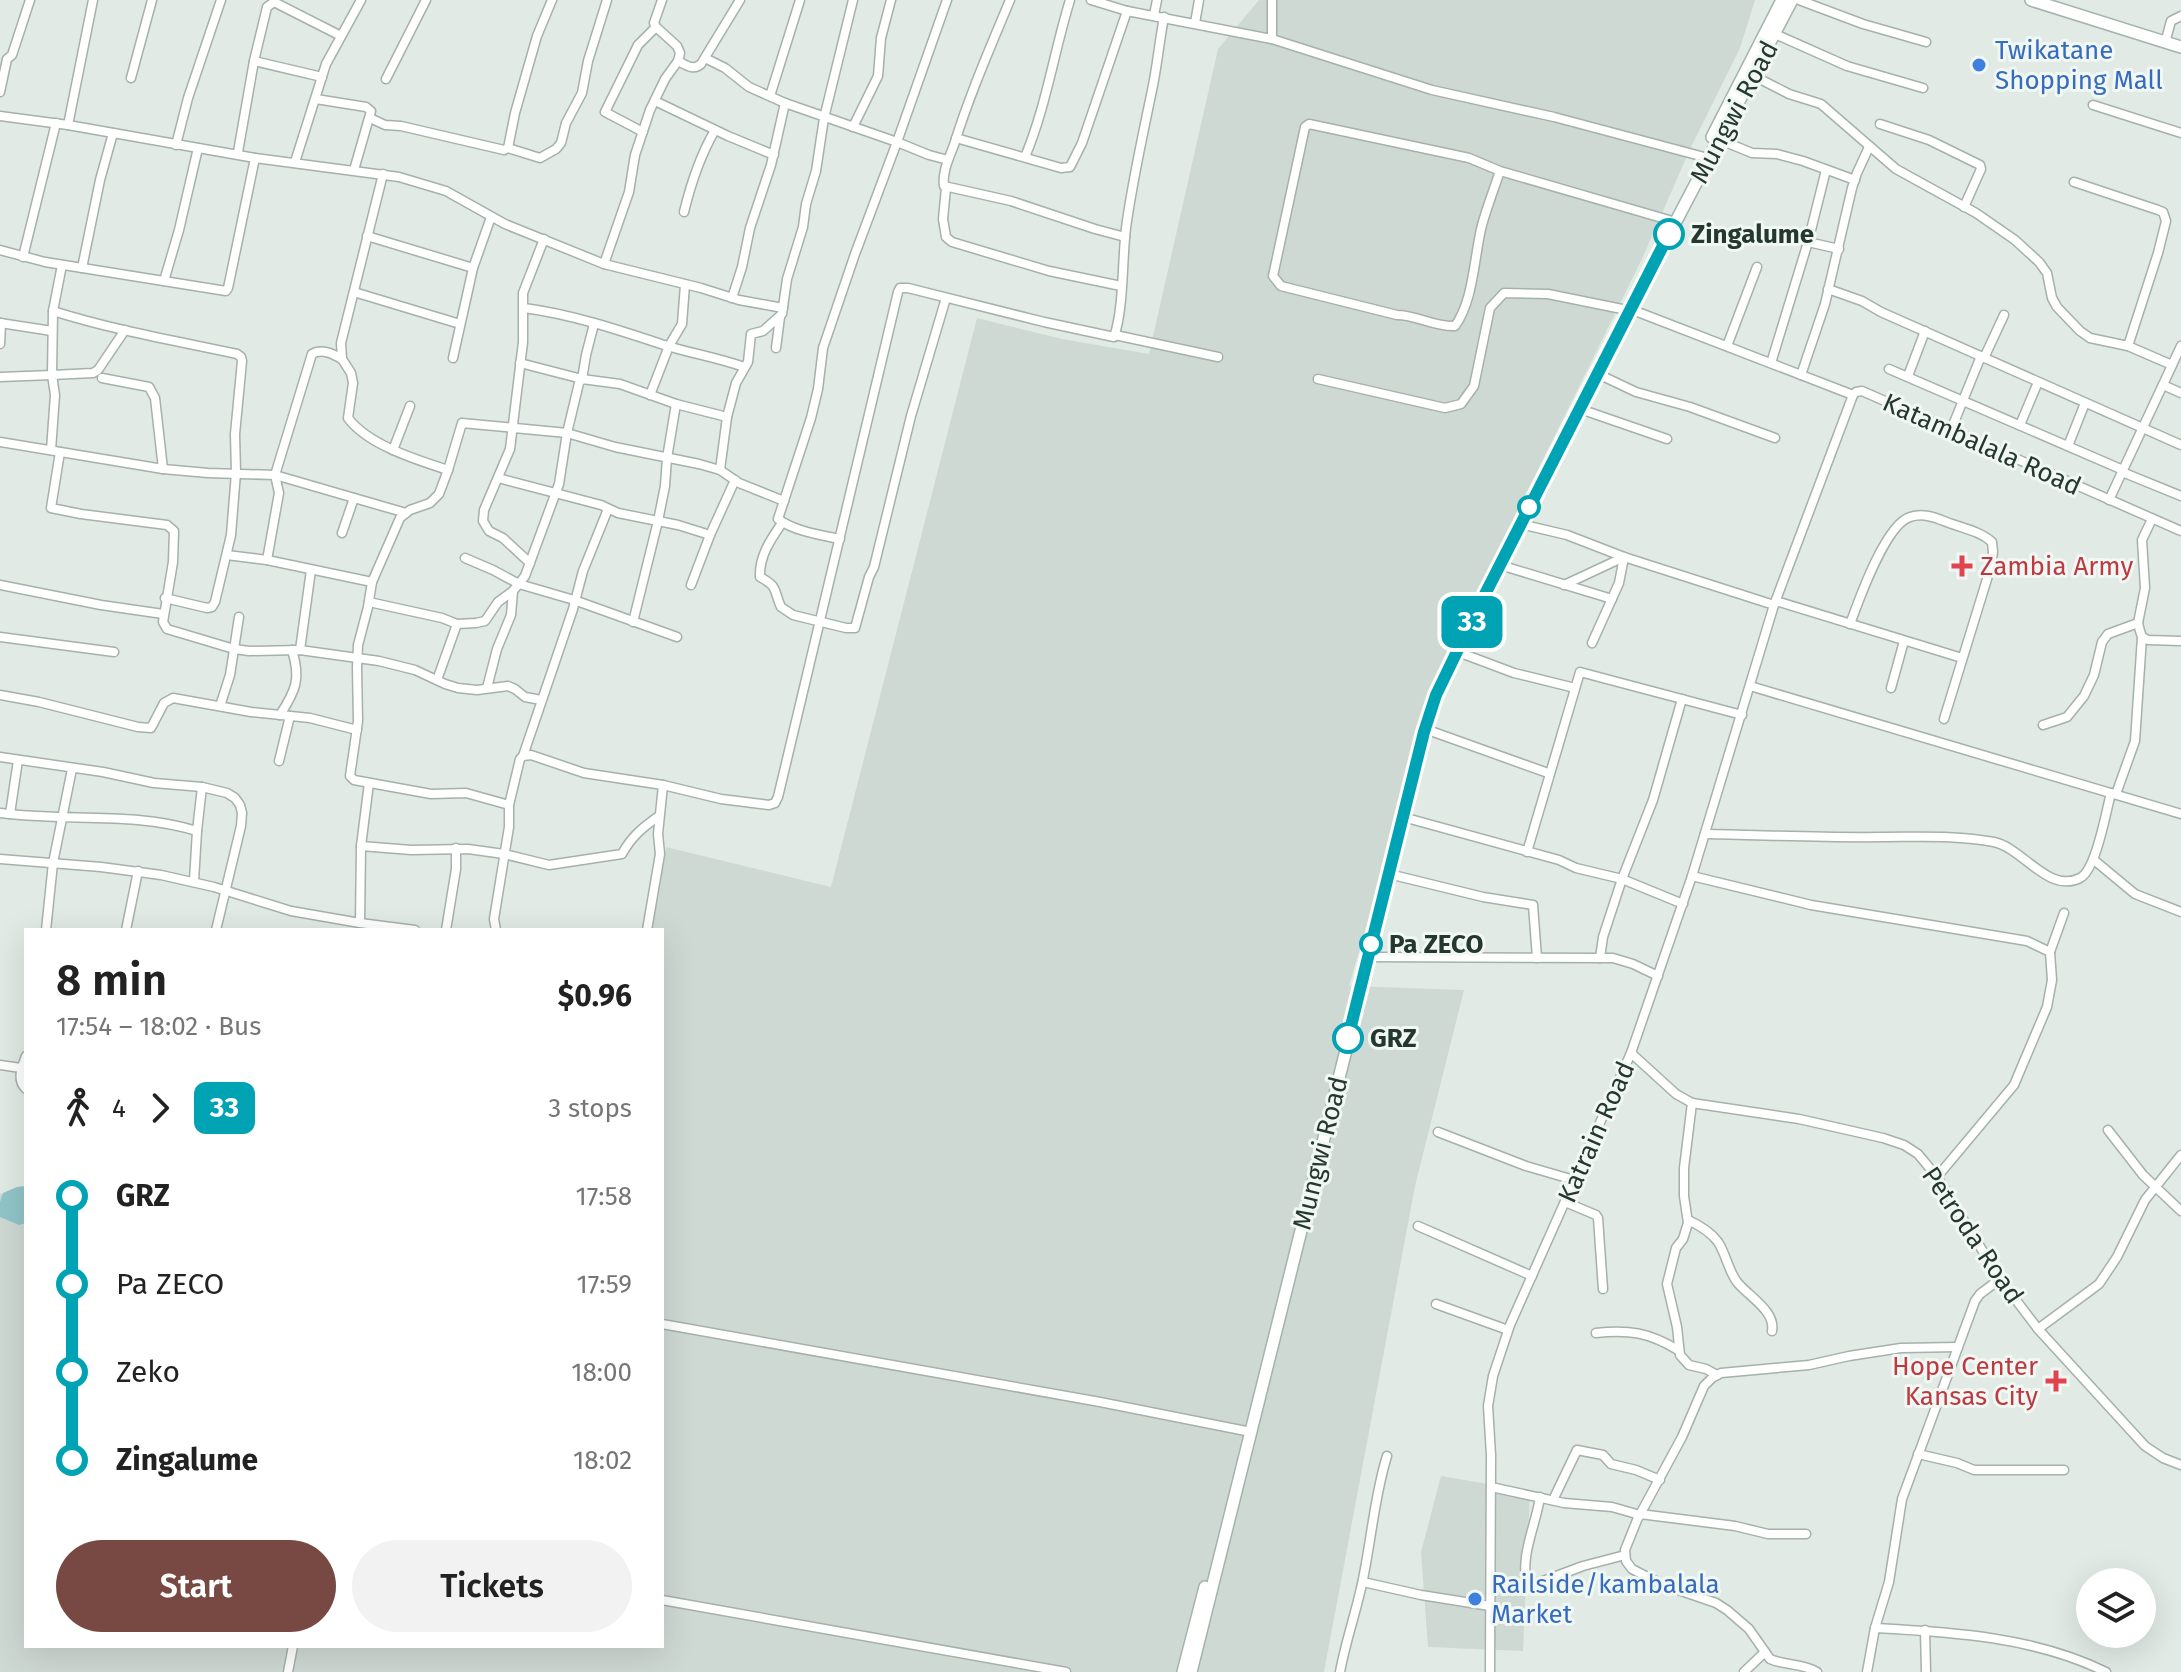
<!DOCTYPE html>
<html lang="en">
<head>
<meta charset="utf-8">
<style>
	:root { --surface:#fff; --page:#f2f2f2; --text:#222; --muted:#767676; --accent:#774942 }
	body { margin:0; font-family:"Fira Sans",sans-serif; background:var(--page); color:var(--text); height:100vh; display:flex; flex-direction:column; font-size:30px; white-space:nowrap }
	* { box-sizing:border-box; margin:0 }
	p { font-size:26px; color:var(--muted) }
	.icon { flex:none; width:44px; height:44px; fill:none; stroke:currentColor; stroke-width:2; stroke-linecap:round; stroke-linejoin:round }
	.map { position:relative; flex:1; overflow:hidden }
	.details { position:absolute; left:24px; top:928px; width:640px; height:720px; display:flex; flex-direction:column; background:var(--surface); border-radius:0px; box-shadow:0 8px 32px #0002 }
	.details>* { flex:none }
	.badge { padding:0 16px; border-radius:12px; font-size:28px; line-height:52px }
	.tools { position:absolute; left:2076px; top:1568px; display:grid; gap:16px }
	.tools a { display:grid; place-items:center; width:80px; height:80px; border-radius:50%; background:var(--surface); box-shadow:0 8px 32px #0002; font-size:40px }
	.map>.badge { position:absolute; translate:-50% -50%; box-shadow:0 0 0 4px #fff }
	.legs { display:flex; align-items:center; gap:12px; height:88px; padding:0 32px; font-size:26px }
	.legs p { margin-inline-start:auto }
	.headline { display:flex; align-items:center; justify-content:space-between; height:136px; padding:0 32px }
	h1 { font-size:44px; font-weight:600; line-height:60px }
	.cta { display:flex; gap:16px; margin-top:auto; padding:16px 32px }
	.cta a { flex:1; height:92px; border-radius:48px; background:var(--accent); color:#fff; font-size:32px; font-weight:600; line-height:92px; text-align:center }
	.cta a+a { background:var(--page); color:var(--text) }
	ul { padding:0 32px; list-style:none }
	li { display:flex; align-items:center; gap:28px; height:88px; font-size:30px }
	li i { display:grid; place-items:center; width:12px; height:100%; margin:0 10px; background:currentColor }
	li i::after { content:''; width:20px; height:20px; margin:-10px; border:6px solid; border-radius:50%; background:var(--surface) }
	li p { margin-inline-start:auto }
	li:first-child i { background:linear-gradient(#0000 50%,currentColor 0) }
	li:last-child i { background:linear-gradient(currentColor 50%,#0000 0) }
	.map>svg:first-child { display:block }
</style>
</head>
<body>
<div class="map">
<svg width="2181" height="1672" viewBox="0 0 2181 1672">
	<rect width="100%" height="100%" fill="#e1eae5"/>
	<g fill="#cfd9d4">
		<path d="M1259,0h496l-15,48 -49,99 -50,114 -196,397 -96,328 115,4 -49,196 -91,486h-1324v-479l26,14v439h636v-716h-11l15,-83 165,40 146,-569 85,21 87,15 69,-305z"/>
		<path d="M1441,1476l89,15 -7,160 -95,-4 -7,-95z"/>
	</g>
	<path fill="#90c5c8" d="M26,1186v37l-7,2 -19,-8v-15l3,-9 14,-6z"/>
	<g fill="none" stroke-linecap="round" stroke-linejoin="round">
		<g stroke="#a5b1ab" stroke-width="11">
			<g id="minor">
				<path d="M1010,0c-20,48 -41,96 -56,145 -5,13 -12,27 -10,41l67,15 84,28 30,8"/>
				<path d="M1091,0l36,11 145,28 160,51 122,27 154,41"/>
				<path d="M1272,0v39"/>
				<path d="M1799,0l64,24 63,18"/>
				<path d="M1154,15l3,-15"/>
				<path d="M1195,23l4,-23"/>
				<path d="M1775,34l72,32 76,22"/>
				<path d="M2165,43l6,-22 10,-5"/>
				<path d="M705,58l20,10 24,19 36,16 112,39 32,13 19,5"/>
				<path d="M254,61l68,16"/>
				<path d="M678,61c8,4 15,10 23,3l39,-64"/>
				<path d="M1752,75l37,19 32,10 75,65 80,44 39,27 24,22 8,11 5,25 5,9 23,24 10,7 38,8 44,19"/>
				<path d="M131,78l21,-78"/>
				<path d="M386,79l40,-79"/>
				<path d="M0,92l7,-33 5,-4 18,-55"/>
				<path d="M770,96l30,-96"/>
				<path d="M316,99l50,8 5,4 -17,59"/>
				<path d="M655,101l73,35 46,19"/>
				<path d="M2093,105l88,28"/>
				<path d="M0,116l68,9 187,33 144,19 47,14 59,33 99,40 97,24 38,12 44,8"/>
				<path d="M370,118l15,7 16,1 103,24 4,-2 7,-35 22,-77 15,-36"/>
				<path d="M1880,124l49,16 51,25 1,4 -17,38"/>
				<path d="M68,125l25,-125"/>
				<path d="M853,127l25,-51 3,-38 10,-38"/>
				<path d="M643,132l-38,-20 33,-67 18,-18"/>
				<path d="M956,138l105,30 9,-1 12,-24 45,-132"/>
				<path d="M1718,139l34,14 25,1 26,7 52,19"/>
				<path d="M176,145l12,-47 33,-98"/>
				<path d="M508,148l32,10 16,-9 5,-6 5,-20 16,-30 6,-32 19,-61"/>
				<path d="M238,152l16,-91 13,-54 7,-5 67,34"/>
				<path d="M1025,157c21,-50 29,-105 45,-157"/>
				<path d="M295,162l31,-98 35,-64"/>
				<path d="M1500,171c-6,18 -13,36 -18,54 -8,31 -8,75 -27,101 -21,1 -38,-11 -58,-11l-116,-29 -8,-10 32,-149 4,-3 160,34 31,13 169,49"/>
				<path d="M383,174l-42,169 1,16 9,14 2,10 -5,35c20,27 69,42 100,52"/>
				<path d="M2074,182l84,28 5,2 3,9 -8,32 -30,93"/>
				<path d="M946,188l-3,31 3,18 6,5 97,29 72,15"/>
				<path d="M684,212c7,-29 16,-56 31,-82"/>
				<path d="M367,236l106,32"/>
				<path d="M1808,242l18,-72"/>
				<path d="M0,250l45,12 181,29 2,-3 27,-130"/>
				<path d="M23,257l33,-134"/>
				<path d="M604,264l25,-72 6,-37 15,-45 15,-31 13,-18 2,-8 -3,-7 -21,-19 -2,-4 8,-23"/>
				<path d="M82,268l18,-88 13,-47"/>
				<path d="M164,281l15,-51 19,-82"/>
				<path d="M1828,289l34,12 19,11 300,133"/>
				<path d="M354,292l106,32"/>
				<path d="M732,298l10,-31 8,-39 21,-63 14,-62"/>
				<path d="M524,308c46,6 92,21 137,36 27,9 55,13 83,23"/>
				<path d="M1630,309l223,86"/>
				<path d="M53,311l9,-46"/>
				<path d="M0,323l52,8"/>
				<path d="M1115,335l103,22"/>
				<path d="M0,344l1,-21"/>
				<path d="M1727,346l30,-79"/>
				<path d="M776,348l4,-31"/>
				<path d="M453,358l20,-90 18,-51"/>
				<path d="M1984,358l20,-43"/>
				<path d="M342,359c-9,-5 -20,-11 -30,-5l-37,121 131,38"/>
				<path d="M520,363l62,16 4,-24 8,-31"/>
				<path d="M1771,363l37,-121 31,7"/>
				<path d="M1889,369l234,101"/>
				<path d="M1598,374l38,18 54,15 85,31"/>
				<path d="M1801,375l24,-71 27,-116 5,-15 12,-26"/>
				<path d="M1908,376l17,-45"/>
				<path d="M0,377l52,-2 1,-64c60,19 123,30 184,43l4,3 1,4 -7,73 1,39 -5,62 -16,67 -3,5 -5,1 -42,-10"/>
				<path d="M102,378l47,9 6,11 8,71"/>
				<path d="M1318,379l127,29 16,-4 13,-18 16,-78 14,-15 44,1 74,15"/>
				<path d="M2163,385l18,8"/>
				<path d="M650,395l19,-49 13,-22 3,-39"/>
				<path d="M1580,409l87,30"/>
				<path d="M2020,425l18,-43"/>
				<path d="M1951,430l30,-74"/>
				<path d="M0,442l163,27 45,4 67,2 4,18 -12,67"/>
				<path d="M2068,446l17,-43"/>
				<path d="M51,450l4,-55 -3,-20 41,-2 5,-3 27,-40"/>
				<path d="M393,450l17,-44"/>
				<path d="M60,452l-9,56 30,6 86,11 7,6 -1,31 -10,60 4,7 67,20 15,2 51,-1 79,11 36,9 30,14 13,4 19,2 31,-4 7,3 10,8 16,3"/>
				<path d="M720,470l7,-53 9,-34 12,-21 3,-28 12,-3 19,-17 5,-35 16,-52 3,-23 10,-33 8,-53 29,-118"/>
				<path d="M2122,472l59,24"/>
				<path d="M498,478l103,27 17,8 60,12 32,10"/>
				<path d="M2109,500l72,-154"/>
				<path d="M2152,519l-10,21 3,48 -7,35 2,8 2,6 6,3 33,1"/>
				<path d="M782,523c-11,16 -23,33 -22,54 19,10 13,13 21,30l12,8 53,13h9l14,-51 5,-10 37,-151 35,-118"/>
				<path d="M1520,524l47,11 57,22 150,48"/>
				<path d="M342,533l12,-35"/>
				<path d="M840,539c-20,-4 -46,-8 -62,-20l33,-101 7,-29 5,-41 32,-94 42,-112 50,-142"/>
				<path d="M227,555l40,5 105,22"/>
				<path d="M465,558l28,12 26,14 55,16 103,37"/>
				<path d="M530,563l-27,-25 -14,-7 -6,-10 1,-11 26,-61 13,-107v-49l21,-54"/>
				<path d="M1500,565l112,34"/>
				<path d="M0,585l101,20 62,9"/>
				<path d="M691,585l19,-50 25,-55"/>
				<path d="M1564,585l60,-28"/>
				<path d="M1776,601l186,57"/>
				<path d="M369,602l73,16 15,6 19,-1 9,-2 13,-19 15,-11 12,-15 34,-92 8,-51 12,-50 3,-4 38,5 56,20 51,13"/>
				<path d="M633,622l25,-101 7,-35 2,-28 9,-54"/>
				<path d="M1850,624c9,-24 35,-99 60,-107 15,-5 28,2 42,7 14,5 29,8 40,18l1,10 -2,14 -47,153"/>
				<path d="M0,637l114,15"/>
				<path d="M1592,643l27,-60 5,-26"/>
				<path d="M300,650l11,-80"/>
				<path d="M1458,652l56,21 61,15"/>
				<path d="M437,680l20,-56"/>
				<path d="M1750,686l431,128"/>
				<path d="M487,688l10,-39 14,-34 2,-24"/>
				<path d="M1891,688l13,-47"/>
				<path d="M0,695l39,7 99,25 13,1 13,-25 9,-5 78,14 59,6 47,12"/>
				<path d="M220,706l10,-31 9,-58"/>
				<path d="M280,715c16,-25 21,-36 12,-65"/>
				<path d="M2043,725l24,-8 17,-21 10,-21 8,-33 6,-8 30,-11"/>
				<path d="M1425,729l123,44"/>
				<path d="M523,756l50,-147 10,-38 25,-62"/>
				<path d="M0,757l103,15 51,11 48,4 25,6 8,5 5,7 2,8 -1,13 -25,104"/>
				<path d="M279,761l11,-45"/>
				<path d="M2116,794l19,-53 7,-104"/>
				<path d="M509,805l-43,-12 -35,1 -77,-14 -4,-4 8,-55 -1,-53 1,-23 10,-38 4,-25 28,-64 10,-8 20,-7 9,-9 9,-24 14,-47 105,10 48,14 84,17 21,6 19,13 45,18"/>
				<path d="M0,813c65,9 133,-2 197,18"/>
				<path d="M10,814l8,-54"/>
				<path d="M1403,817l156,43 17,8 46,11 61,25"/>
				<path d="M1705,834c60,1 119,4 179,3 37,0 73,-2 110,5 29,6 54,52 86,36 16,-8 26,-66 31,-85"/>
				<path d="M361,846l50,4 57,-1 36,5 45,11 73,-11c9,-17 21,-27 37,-38"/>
				<path d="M1527,852l53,-180 162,43"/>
				<path d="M0,859l101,8 60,8 53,12 77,24 69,12 1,-77 8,-63"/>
				<path d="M2094,860l41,34 46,18"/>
				<path d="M1389,874l94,23 50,8 4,53"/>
				<path d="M1692,876l119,29 216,36 23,11 2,28 -5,27 -33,78 -77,92"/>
				<path d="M194,881l3,-50 5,-44"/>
				<path d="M360,923l55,7"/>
				<path d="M46,930l7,-67 19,-94"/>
				<path d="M126,930l12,-59"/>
				<path d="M446,930l10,-61v-21"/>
				<path d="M496,930l-2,-11 15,-92v-22l11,-46 3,-3 8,-1 53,18 79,12 58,14 48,6 6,-2 3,-6 120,-505 2,-4h8l136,34 70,15c10,-29 8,-77 12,-109 6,-45 16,-89 25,-133 6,-26 8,-52 13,-78"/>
				<path d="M647,930l13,-76 -2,-20 5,-49"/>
				<path d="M2050,952l14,-39"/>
				<path d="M1368,957l245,1 20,6 25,12"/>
				<path d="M1600,958l3,-21 19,-58 31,-79 29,-101"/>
				<path d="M1631,1053l45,41 16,9 107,16 84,19 21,7 14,9 19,23 63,102 38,50 107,117 18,12 18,7"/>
				<path d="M26,1056c-4,11 -10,24 0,33"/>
				<path d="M0,1065l21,3"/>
				<path d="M1692,1103l-8,65v28l4,27 -5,16 -7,9 -9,36 10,43 3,28 9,10 17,4 11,6"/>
				<path d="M2108,1130l35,45 38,36"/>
				<path d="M1438,1132l88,34 48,14"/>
				<path d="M1565,1202l31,13 2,3 5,71"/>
				<path d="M1688,1220c11,5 22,11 30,22 8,12 10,28 19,40 11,14 39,29 35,49"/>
				<path d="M1418,1226l114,50"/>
				<path d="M1436,1304l72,26"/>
				<path d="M662,1324l438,78 151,30"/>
				<path d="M2038,1329l61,-45 18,-27 28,-57 36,-45"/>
				<path d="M1596,1333c33,-4 54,0 82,17"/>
				<path d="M1918,1454l39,9 17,7h90"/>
				<path d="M1491,1487l73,16 48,4 28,8"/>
				<path d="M1540,1497c-4,28 -20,58 -13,86l8,1 48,-18 42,-11"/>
				<path d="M1553,1500l24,-50 26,5 8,9 25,6 24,10"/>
				<path d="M1640,1514l95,12 33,8h38"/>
				<path d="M1363,1582l58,13 69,11"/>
				<path d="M662,1600l404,72"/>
				<path d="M1875,1628c78,4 160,9 231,44"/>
				<path d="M1925,1630l1,42"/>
				<path d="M288,1672l5,-26"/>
				<path d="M1340,1672c6,-33 18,-65 24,-98 8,-40 11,-80 23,-118"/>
				<path d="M1490,1672l1,-217 -3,-49 5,-30 17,-51 121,-272 61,-177 82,-271 79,-210 3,-3 6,-1 319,140"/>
				<path d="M1744,1672l21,-20"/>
				<path d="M1817,1672c-14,-9 -31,-6 -47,-13l-21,-30 -22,-19 -11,-7 -55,-19 -29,-15 -6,-8 -1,-11 12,-30 45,-83 22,-51 8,-8 9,-5 88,-8 40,-9 52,-8 57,-1"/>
				<path d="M1867,1672l8,-44 14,-46 13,-83 73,-198 5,-7 20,-15"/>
			</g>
		</g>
		<g stroke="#a2b4ab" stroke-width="14">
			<g id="secondary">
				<path d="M2031,0l150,47"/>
				<path d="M1712,137l70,-137"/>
				<path d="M1183,1672l22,-85"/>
				<path d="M1191,1672l240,-963 89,-185 110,-215 162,-309"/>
			</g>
		</g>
		<use href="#minor" stroke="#fff" stroke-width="8"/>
		<use href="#secondary" stroke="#fff" stroke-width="11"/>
	</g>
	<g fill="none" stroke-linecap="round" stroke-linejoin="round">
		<g stroke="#fff" stroke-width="18">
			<path id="line-1" d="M1348,1038l76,-306 12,-37 43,-89 190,-372"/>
		</g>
		<use href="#line-1" stroke="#00a3b4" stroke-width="12"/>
	</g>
	<g fill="#3f7fe0" stroke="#f1f7f3" stroke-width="3">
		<circle cx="1979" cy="65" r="8"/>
		<circle cx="1475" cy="1599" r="8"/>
	</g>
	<g fill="#fff" stroke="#00a3b4" stroke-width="4">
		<circle cx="1669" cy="234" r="14"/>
		<circle cx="1529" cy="507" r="10"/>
		<circle cx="1371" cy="944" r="10"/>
		<circle cx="1348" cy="1038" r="14"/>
	</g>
	<g fill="#e0444e" stroke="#f1f7f3" stroke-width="3">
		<path d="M1958 554h8v8h8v8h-8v8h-8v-8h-8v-8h8z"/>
		<path d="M2052 1369h8v8h8v8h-8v8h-8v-8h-8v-8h8z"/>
	</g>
	<g text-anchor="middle" stroke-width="6" stroke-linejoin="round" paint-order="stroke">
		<g font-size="26" fill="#366cbe" stroke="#f1f7f3" text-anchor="start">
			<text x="1995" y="59">Twikatane<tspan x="1995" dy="30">Shopping Mall</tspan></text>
			<text x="1491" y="1593">Railside/kambalala<tspan x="1491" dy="30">Market</tspan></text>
		</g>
		<g font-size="26" fill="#243830" stroke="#f1f7f3">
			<text transform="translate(1734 112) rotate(-62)" y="9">Mungwi Road</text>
			<text transform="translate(1982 444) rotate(24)" y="9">Katambalala Road</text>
			<text transform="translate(1596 1132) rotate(-66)" y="9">Katrain Road</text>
			<text transform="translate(1320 1153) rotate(-76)" y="9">Mungwi Road</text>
			<text transform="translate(1973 1235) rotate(56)" y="9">Petroda Road</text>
		</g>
		<g font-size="26" font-weight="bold" fill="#243830" stroke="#f1f7f3" text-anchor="start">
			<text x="1691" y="243">Zingalume</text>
			<text x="1389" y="953">Pa ZECO</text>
			<text x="1370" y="1047">GRZ</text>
		</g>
		<g font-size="26" fill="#be3a42" stroke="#f1f7f3" text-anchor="start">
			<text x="1980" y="575">Zambia Army</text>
			<text x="2038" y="1375" text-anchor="end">Hope Center<tspan x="2038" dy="30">Kansas City</tspan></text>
		</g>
	</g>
</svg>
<div class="tools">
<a><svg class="icon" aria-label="layers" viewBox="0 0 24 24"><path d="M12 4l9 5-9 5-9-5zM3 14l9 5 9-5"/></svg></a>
</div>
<b class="badge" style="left:1472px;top:622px;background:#00a3b4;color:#fff">33</b>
<section class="details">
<div class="headline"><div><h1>8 min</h1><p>17:54 – 18:02 · Bus</p></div><b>$0.96</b></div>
<div class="legs"><svg class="icon" aria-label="walk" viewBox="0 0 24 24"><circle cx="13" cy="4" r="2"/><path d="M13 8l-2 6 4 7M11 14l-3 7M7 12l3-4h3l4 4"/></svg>4<svg class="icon" aria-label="forward" viewBox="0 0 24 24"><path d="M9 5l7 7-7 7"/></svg><b class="badge" style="background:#00a3b4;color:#fff">33</b><p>3 stops</p></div>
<ul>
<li><i style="color:#00a3b4"></i><b>GRZ</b><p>17:58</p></li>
<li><i style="color:#00a3b4"></i><span>Pa ZECO</span><p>17:59</p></li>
<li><i style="color:#00a3b4"></i><span>Zeko</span><p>18:00</p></li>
<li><i style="color:#00a3b4"></i><b>Zingalume</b><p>18:02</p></li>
</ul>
<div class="cta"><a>Start</a><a>Tickets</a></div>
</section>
</div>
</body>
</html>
